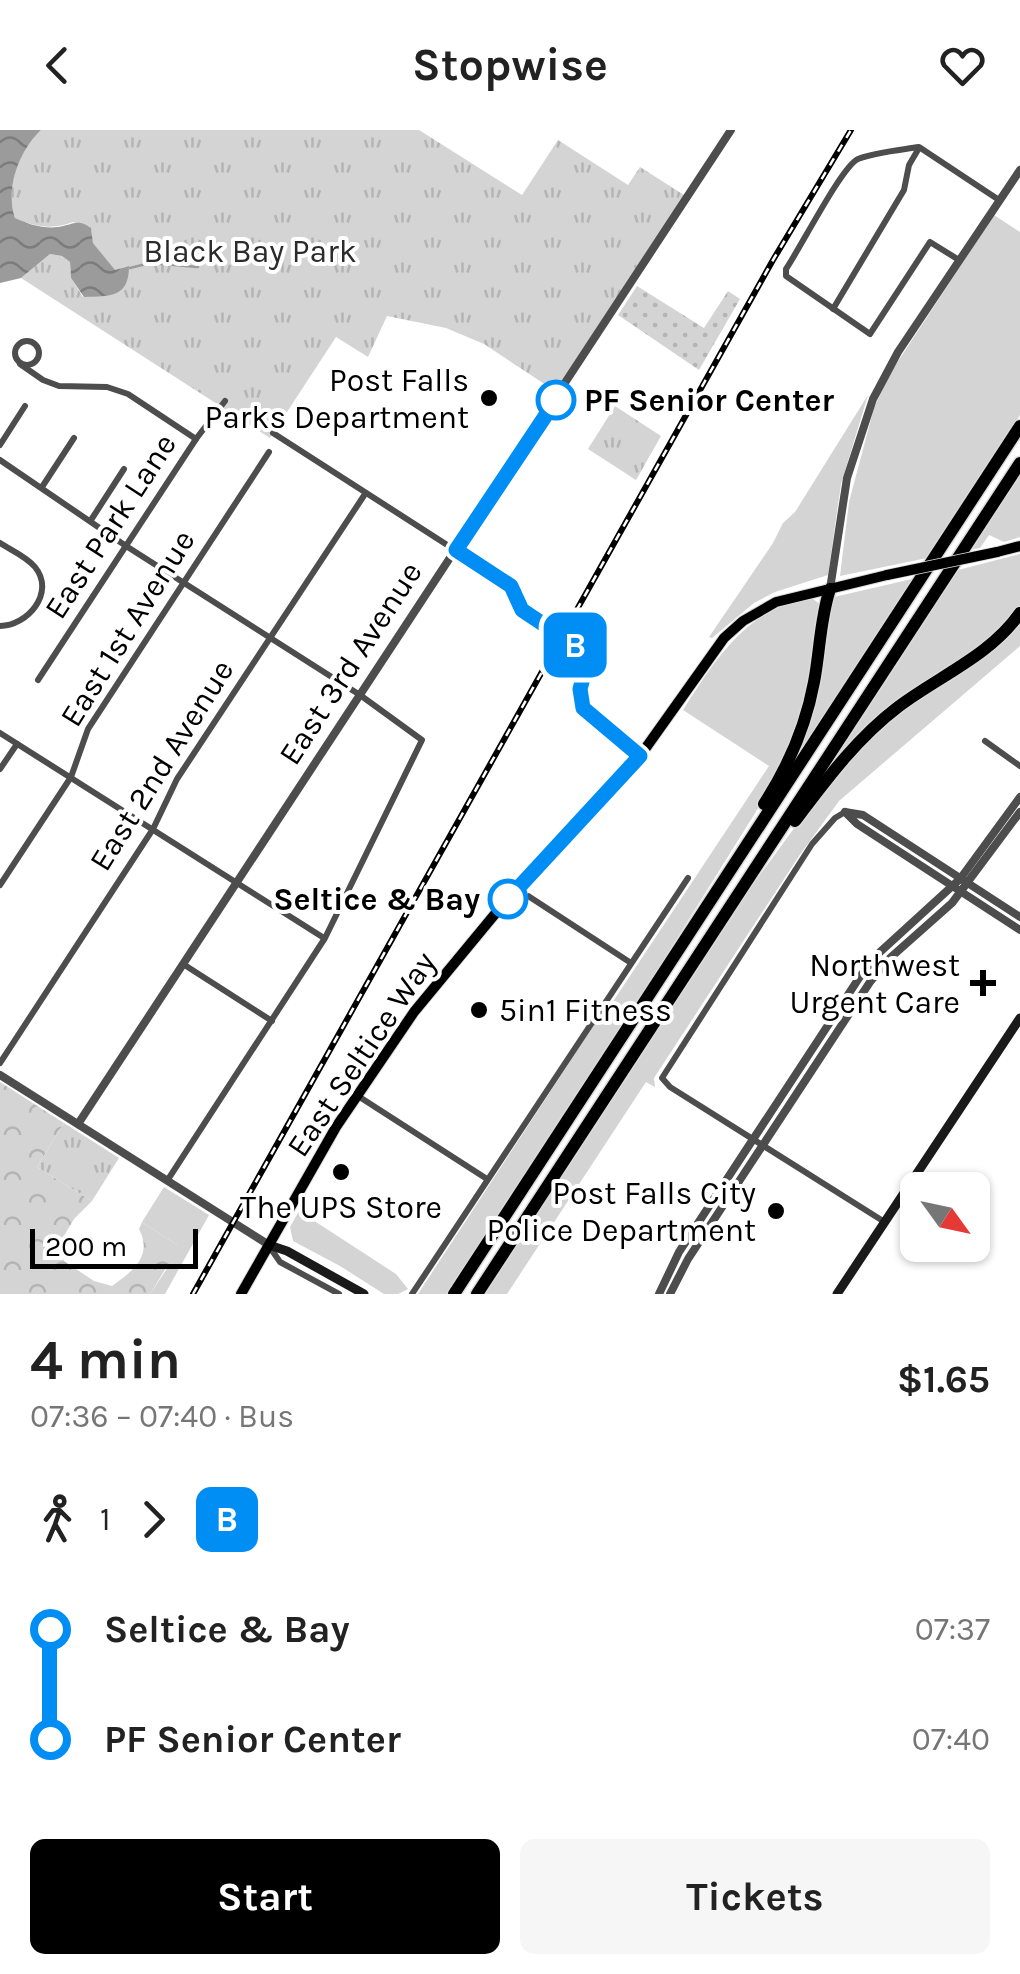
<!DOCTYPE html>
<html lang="en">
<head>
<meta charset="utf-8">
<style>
	:root { --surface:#fff; --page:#f6f6f6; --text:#222; --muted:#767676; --accent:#000 }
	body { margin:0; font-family:Karla,sans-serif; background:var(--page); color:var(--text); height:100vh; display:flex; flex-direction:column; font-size:38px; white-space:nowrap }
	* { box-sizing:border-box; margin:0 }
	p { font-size:32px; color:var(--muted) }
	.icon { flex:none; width:55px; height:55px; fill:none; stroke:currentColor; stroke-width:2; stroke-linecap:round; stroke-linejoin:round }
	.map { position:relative; height:1164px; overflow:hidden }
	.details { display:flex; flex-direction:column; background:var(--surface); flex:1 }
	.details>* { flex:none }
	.badge { padding:0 20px; border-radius:15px; font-size:35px; line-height:65px }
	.needle { width:65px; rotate:123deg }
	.fabs { position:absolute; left:900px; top:1042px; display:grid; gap:20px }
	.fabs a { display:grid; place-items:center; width:90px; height:90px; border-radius:15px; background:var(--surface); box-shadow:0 2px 8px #0004; font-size:50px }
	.scale { position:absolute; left:30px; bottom:25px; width:168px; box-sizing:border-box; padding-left:10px; border:5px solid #000; border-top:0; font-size:28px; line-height:35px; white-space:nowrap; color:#000; -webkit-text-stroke:8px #fff; paint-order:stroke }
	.map>.badge { position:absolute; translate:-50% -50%; box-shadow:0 0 0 5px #fff }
	.legs { display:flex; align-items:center; gap:15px; height:110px; padding:0 30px; font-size:32px }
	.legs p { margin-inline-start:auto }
	.summary { display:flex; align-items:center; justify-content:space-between; height:170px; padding:0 30px }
	h1 { font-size:55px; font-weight:700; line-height:75px }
	.cta { display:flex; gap:20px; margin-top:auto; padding:20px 30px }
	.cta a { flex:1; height:115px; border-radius:15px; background:var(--accent); color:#fff; font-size:40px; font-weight:700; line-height:115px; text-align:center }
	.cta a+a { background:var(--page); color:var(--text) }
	ul { padding:0 30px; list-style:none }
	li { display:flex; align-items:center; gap:35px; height:110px; font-size:38px }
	li i { display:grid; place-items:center; width:15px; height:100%; margin:0 12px; background:currentColor }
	li i::after { content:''; width:25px; height:25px; margin:-12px; border:8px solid; border-radius:50%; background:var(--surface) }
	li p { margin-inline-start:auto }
	li:first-child i { background:linear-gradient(#0000 50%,currentColor 0) }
	li:last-child i { background:linear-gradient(currentColor 50%,#0000 0) }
	header { display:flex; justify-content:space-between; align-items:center; height:130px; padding:0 30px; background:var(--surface); font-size:45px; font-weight:700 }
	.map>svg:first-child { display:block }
</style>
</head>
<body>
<header><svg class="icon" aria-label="back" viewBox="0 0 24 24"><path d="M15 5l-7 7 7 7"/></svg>Stopwise<svg class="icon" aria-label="heart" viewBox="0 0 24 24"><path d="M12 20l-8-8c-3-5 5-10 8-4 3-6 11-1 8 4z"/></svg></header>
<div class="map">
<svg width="1020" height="1164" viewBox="0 0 1020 1164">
	<defs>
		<pattern id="forest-crowns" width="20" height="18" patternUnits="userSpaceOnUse" patternTransform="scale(2.5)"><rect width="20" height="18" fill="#d4d4d4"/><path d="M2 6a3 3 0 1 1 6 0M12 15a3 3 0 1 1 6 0" fill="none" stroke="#b4b4b4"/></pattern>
		<pattern id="park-tufts" width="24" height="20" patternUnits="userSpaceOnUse" patternTransform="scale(2.5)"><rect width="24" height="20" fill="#d4d4d4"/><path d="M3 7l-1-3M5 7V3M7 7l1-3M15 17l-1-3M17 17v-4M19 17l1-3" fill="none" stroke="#b4b4b4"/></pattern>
		<pattern id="garden-dots" width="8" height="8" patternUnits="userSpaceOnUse" patternTransform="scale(2.5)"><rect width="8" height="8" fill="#d4d4d4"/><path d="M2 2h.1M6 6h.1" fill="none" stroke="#b4b4b4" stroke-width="1.8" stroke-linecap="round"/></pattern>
		<pattern id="water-waves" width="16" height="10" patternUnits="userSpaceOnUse" patternTransform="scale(2.5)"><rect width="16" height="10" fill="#9b9b9b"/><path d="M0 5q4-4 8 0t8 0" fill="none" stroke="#7c7c7c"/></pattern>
	</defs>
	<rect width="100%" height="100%" fill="#fff"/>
	<g fill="#d4d4d4">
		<path d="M994,85l26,17v183l-93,143 -87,18 9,-74 25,-94 15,-33z"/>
		<path d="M868,265l-27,89 -13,91 -53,17 -21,11 -42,35 -3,-1 64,-94 10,-20 12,-11z"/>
		<path d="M1020,342v65l-16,5 -15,-7 -9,13 -11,2z"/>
		<path d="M1020,424v52l-11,16 -182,149 131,-201z"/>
		<path d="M912,449l-115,178 -12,19 49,-179z"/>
		<path d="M813,469l7,5 -1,24 -19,95 -30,66 -147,236 -176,269h-29l187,-286 9,-8 155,-234 -86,-56 3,-5c32,-49 64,-100 127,-106z"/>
		<path d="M1020,489v27l-181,155 -40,55 -145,222 1,9 -9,-5 -139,212h-22l260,-399 75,-102 64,-71z"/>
		<path d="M164,1057l45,28 -44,79h-15l22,-33 5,-16 -35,-23z"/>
		<path d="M299,1081l97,63 12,15 -10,5h-14l-44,-28 -47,-25 -3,-14z"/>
	</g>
	<path fill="url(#forest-crowns)" d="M0,952l64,41 -27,44 55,34 -18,18 -15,25 5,17 30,20 18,5c21,-15 41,-30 27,-57l3,-7 35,23 4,9 -15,14 -16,26h-150z"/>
	<g fill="url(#park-tufts)">
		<path d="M41,0h378l103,65 36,-55 70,45 12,-18 44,28 -129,196 -71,-47 -38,-16 -59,-12 -19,41 -32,-20 -66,101 -249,-160 29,-24 12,2 8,6 1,16 12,19 44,-31 -12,5 -22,-28 -2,-14 -18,-7c-20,8 -39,5 -58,-4 -10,-29 3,-67 26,-88z"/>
		<path d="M615,276l46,30 -25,44 -48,-31z"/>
		<path d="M64,993l55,35 -27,43 -55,-34z"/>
	</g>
	<path fill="url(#garden-dots)" d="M637,156l67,42 24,-37 12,8 -41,71 -81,-55z"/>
	<path fill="url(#water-waves)" d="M0,0h41c-22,21 -36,58 -26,88 12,6 29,11 43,9 15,-2 19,-9 33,1l2,15 22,27 14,-4c0,32 -19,30 -45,31l-13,-19 -1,-16 -8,-6 -12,-2 -29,24 -21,5z"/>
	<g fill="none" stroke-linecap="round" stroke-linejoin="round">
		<path stroke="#9b9b9b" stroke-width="2.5" d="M130,138l20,-5 48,4"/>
		<g stroke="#dbdbdb" stroke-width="12">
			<g id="primary">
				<path d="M997,422l23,-6"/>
				<path d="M241,1164l95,-167 78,-115 81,-98 145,-158 84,-118 19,-17 33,-19 111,-27"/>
			</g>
		</g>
		<g stroke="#dbdbdb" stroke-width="15">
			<g id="motorway">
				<path d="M764,674c24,-37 42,-79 50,-122 6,-31 6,-63 16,-93"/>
				<path d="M795,691c31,-41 62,-83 103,-114 41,-31 92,-51 122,-94"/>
				<path d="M454,1164l566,-868"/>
				<path d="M477,1164l543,-831"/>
			</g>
		</g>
		<g stroke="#4d4d4d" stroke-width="6">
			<path d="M959,130l-29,-18 -60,92 -84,-58v-7c15,-22 56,-103 72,-110 18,-7 42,-9 61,-12l80,53"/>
			<path d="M833,179l71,-119 5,-25 10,-17"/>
			<circle cx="27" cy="223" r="12"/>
			<path d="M20,234l23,16 16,6 48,1 21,7 68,45"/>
			<path d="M273,303l182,117"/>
			<path d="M0,315l25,-39"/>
			<path d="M0,330l126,86 234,149 62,45 -97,198 -158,243"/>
			<path d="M42,357l32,-49"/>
			<path d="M91,390l33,-51"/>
			<path d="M0,413c11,7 27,14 35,24 21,26 -8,59 -35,59"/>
			<path d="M38,550l158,-241 29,-38"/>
			<path d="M0,603l324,205"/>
			<path d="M985,611l35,25"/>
			<path d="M0,639l17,-25"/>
			<path d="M845,682l-10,6 -23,26 -150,234 8,9 213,134"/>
			<path d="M0,755l71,-108 17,-48 181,-277"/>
			<path d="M519,760l112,73"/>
			<path d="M183,834l89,57"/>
			<path d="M0,933l153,-234 24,-50 188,-285"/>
			<path d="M358,966l129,83"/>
			<path d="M269,1116l11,16 59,32"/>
			<path d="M412,1164l276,-416"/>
		</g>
		<g stroke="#4d4d4d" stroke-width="8">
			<path d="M455,420l50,31 21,33 56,37 5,16 -7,25 3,16 57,48"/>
			<path d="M830,459l17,-111 26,-79 25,-47 122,-182"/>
			<path d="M845,682l12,12 163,106"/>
			<path d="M845,682l18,3 157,102"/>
			<path d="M0,945l269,170"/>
			<path d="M78,994l653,-994"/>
			<path d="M659,1164l20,-42 182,-277 19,-23 80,-73 60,-82"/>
			<path d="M670,1164l18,-35 182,-277 20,-24 62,-55 68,-91"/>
		</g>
		<g stroke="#1a1a1a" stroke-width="9">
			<path d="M269,1115l18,6 77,43"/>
			<path d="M837,1164l183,-276"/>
		</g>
		<use href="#primary" stroke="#000" stroke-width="10"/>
		<use href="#motorway" stroke="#000" stroke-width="12"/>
		<g stroke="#000" stroke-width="6">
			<path id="rail" d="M193,1164l580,-1034 78,-130"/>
		</g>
		<use href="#rail" stroke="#fff" stroke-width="2.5" stroke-dasharray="8" stroke-linecap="butt"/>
		<g stroke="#dbdbdb" stroke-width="12" stroke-linecap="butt">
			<path id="primary-bridge" d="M887,445l110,-23"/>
		</g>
		<use href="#primary-bridge" stroke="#000" stroke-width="10"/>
	</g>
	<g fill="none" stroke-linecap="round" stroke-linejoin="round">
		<g stroke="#fff" stroke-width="22">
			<path id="line-1" d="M508,769l132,-143 -57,-48 -3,-19 7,-25 -11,-18 -54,-36 -11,-24 -55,-36 100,-150"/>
		</g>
		<use href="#line-1" stroke="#008ef5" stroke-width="15"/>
	</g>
	<g fill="#000" stroke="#fff" stroke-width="4">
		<circle cx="489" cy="268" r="10"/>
		<path d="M978 838h10v10h10v10h-10v10h-10v-10h-10v-10h10z"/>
		<circle cx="479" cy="880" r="10"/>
		<circle cx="341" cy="1042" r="10"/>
		<circle cx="776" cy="1081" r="10"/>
	</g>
	<g fill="#fff" stroke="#008ef5" stroke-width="5">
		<circle cx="556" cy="270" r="18"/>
		<circle cx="508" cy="769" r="18"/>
	</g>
	<g text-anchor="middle" stroke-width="8" stroke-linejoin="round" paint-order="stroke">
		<g font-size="32" fill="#2b2b2b" stroke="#fff">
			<text x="250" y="132">Black Bay Park</text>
		</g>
		<g font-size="32" fill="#000" stroke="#fff" text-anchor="end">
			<text x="469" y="261">Post Falls<tspan x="469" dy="37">Parks Department</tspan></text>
			<text x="960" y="846">Northwest<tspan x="960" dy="37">Urgent Care</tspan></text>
			<text x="499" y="891" text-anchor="start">5in1 Fitness</text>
			<text x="756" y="1074">Post Falls City<tspan x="756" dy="37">Police Department</tspan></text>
			<text x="341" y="1088" text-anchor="middle">The UPS Store</text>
		</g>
		<g font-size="32" font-weight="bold" fill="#000" stroke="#fff" text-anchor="start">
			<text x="584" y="281">PF Senior Center</text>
			<text x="480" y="780" text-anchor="end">Seltice &amp; Bay</text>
		</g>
		<g font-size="32" fill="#000" stroke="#fff">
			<text transform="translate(110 396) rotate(-57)" y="11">East Park Lane</text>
			<text transform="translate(127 498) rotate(-58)" y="11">East 1st Avenue</text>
			<text transform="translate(350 533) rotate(-57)" y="11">East 3rd Avenue</text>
			<text transform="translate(161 635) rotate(-58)" y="11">East 2nd Avenue</text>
			<text transform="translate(361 924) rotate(-56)" y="11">East Seltice Way</text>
		</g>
	</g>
</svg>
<div class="fabs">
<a><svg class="needle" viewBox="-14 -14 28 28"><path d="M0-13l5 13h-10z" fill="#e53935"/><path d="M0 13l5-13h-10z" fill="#767676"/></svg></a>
</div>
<div class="scale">200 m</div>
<b class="badge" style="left:575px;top:515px;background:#008ef5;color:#fff">B</b>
</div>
<section class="details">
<div class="summary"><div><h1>4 min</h1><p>07:36 – 07:40 · Bus</p></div><b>$1.65</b></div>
<div class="legs"><svg class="icon" aria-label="walk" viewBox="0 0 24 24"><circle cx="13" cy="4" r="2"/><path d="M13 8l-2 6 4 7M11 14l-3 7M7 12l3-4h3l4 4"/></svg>1<svg class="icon" aria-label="forward" viewBox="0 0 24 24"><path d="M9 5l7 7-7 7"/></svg><b class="badge" style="background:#008ef5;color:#fff">B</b></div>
<ul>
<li><i style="color:#008ef5"></i><b>Seltice &amp; Bay</b><p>07:37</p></li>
<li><i style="color:#008ef5"></i><b>PF Senior Center</b><p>07:40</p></li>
</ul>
<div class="cta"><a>Start</a><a>Tickets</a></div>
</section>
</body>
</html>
